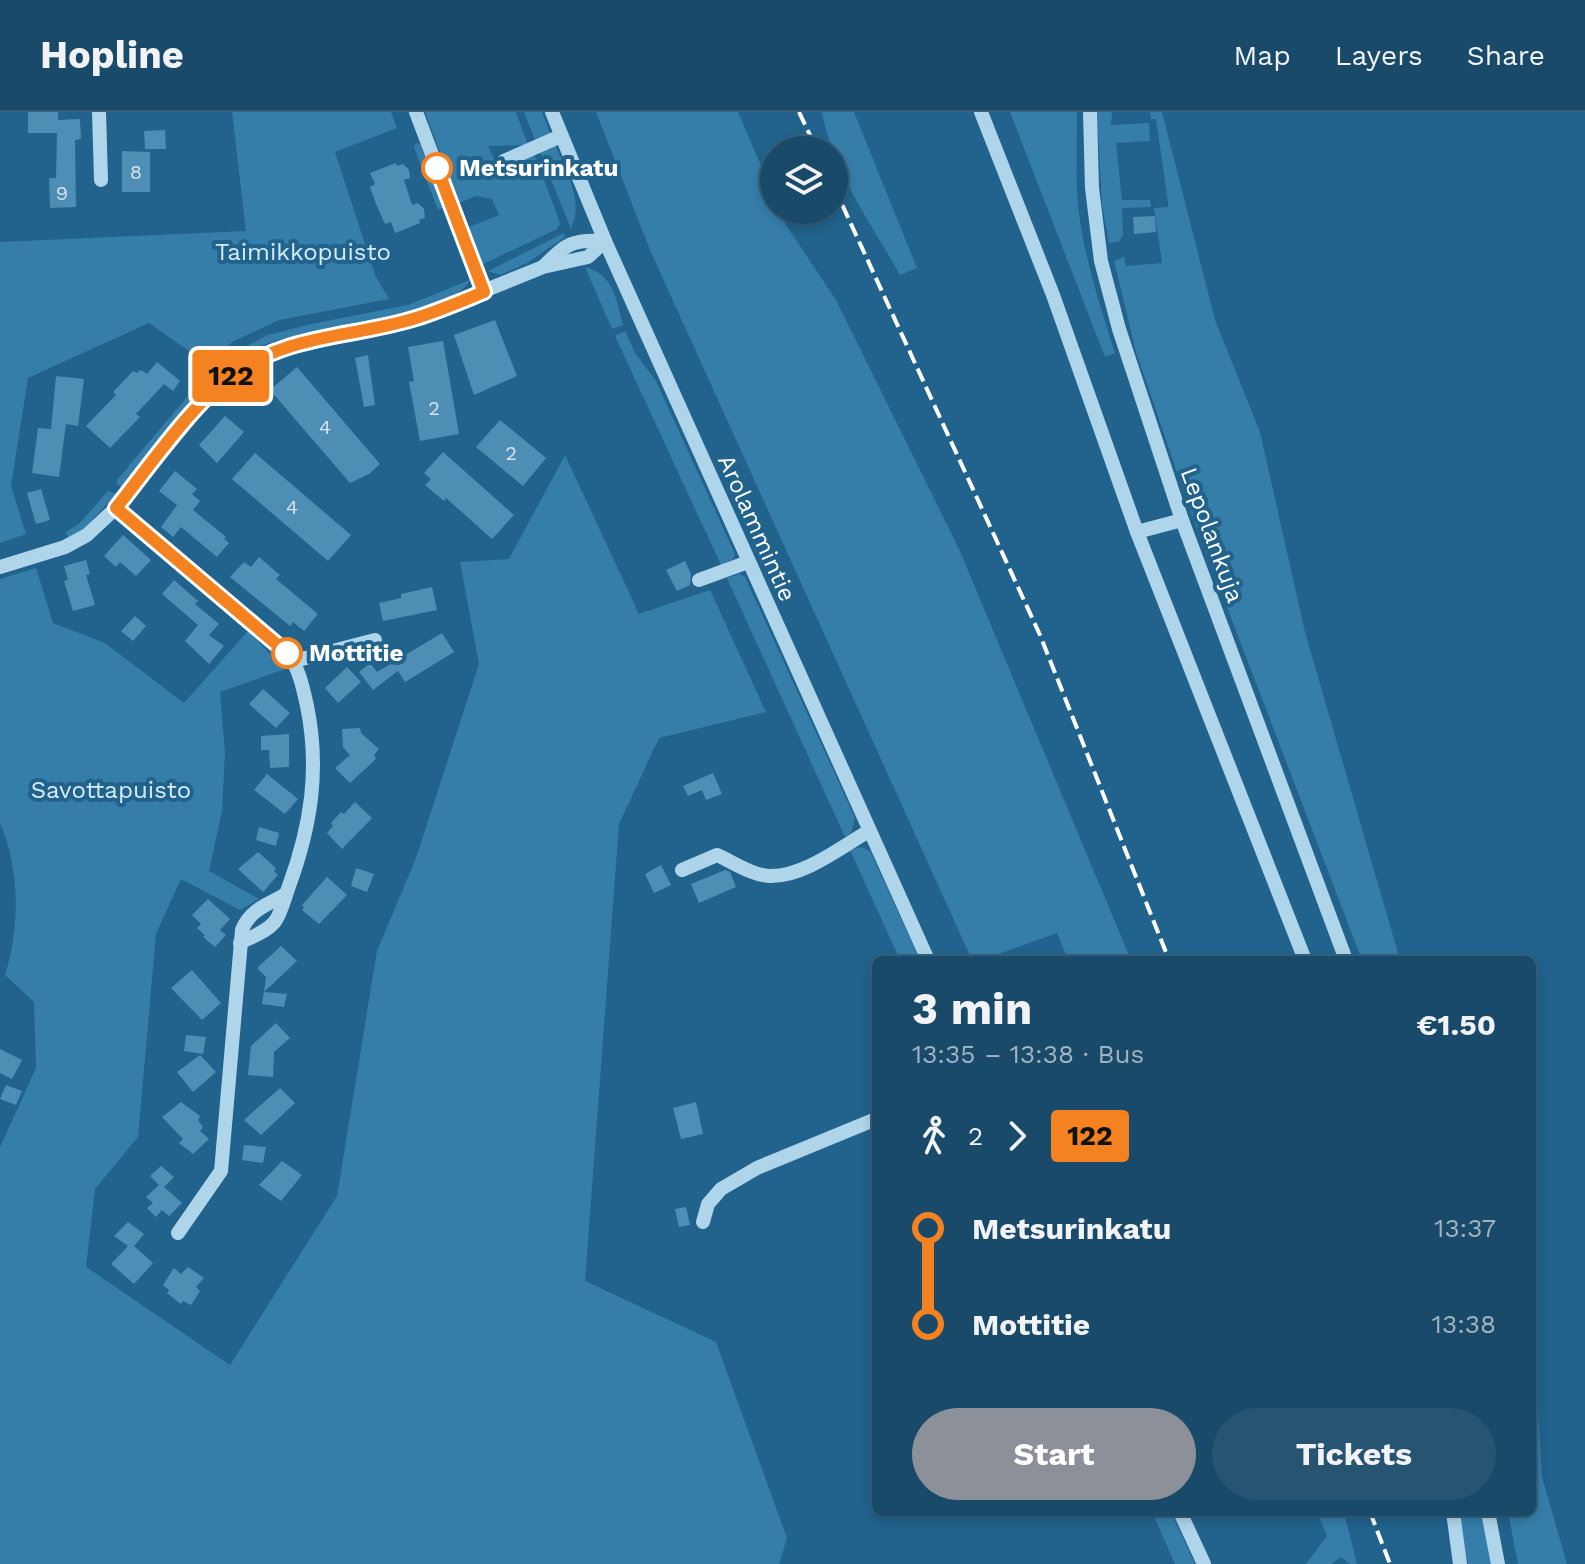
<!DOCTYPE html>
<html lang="en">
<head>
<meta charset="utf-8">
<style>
	:root { --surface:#194a69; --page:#265471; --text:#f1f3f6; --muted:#9fb3c0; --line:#37627d; --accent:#8c9099 }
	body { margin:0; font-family:"Work Sans",sans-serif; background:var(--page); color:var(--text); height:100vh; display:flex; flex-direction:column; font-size:30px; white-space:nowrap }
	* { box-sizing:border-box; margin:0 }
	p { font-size:26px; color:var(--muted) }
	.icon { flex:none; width:44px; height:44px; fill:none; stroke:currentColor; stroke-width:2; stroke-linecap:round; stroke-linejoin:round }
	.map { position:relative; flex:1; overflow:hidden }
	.side { position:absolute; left:872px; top:844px; width:664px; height:560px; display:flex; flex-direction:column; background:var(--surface); border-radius:12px; box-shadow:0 4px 12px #0003,0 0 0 2px var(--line) }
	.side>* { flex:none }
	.badge { padding:0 16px; border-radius:6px; font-size:28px; line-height:52px }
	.tools { position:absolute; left:760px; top:24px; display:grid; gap:16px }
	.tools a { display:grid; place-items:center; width:88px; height:88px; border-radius:50%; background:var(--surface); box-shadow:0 4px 12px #0003,0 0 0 2px var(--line); font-size:40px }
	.map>.badge { position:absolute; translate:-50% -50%; box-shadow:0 0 0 4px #fff }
	.legs { display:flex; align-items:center; gap:12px; height:88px; padding:0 40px; font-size:26px }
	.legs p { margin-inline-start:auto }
	.overview { display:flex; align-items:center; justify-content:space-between; height:136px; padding:0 40px }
	h1 { font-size:44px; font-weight:700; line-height:60px }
	.primary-button { display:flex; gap:16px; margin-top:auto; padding:16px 40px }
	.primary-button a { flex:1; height:92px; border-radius:48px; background:var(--accent); color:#fff; font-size:32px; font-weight:700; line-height:92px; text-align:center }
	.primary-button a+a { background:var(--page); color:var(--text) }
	ul { padding:0 40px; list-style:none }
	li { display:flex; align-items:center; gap:28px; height:96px; font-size:30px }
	li i { display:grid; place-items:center; width:12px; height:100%; margin:0 10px; background:currentColor }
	li i::after { content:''; width:20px; height:20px; margin:-10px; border:6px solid; border-radius:50%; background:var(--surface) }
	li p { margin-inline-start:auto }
	li:first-child i { background:linear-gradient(#0000 50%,currentColor 0) }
	li:last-child i { background:linear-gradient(currentColor 50%,#0000 0) }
	header { display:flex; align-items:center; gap:48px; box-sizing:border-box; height:112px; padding:0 40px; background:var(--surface); border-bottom:2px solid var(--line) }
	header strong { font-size:38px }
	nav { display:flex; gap:44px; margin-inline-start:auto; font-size:28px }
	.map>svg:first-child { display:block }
</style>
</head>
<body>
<header>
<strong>Hopline</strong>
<nav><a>Map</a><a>Layers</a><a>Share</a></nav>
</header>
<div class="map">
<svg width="1585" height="1452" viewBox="0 0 1585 1452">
	<rect width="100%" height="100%" fill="#21638c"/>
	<g fill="#357eaa">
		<path d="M232,0h159l6,16 -62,24 40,123 14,24 -110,21 -47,22 -23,23 -60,-42 -121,55 -17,108 15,48 -26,9v-301l246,-11z"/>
		<path d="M425,0h91l12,33 -40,1 16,34 19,-11 -1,-11 8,-4 5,2 23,61 2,7 -3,5 -74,35 -14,-37 30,-12 -7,-16 -16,-3 -17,7z"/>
		<path d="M524,0h18l9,23 -16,5z"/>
		<path d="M596,0h142l36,84v14h6l6,15 50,75 123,249 172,411h-63l-11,-27 -75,27h-10l-322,-710z"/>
		<path d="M822,0h32l63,156 -17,7c-29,-52 -68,-105 -78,-163z"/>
		<path d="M1010,0h67c0,27 -1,54 0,80 3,54 22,110 38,161l-10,4z"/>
		<path d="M1097,0h15l-1,13 38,-2 1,18 -34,2 6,57h28l1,7 -29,1 1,26 -4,8 -10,1 -7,-38z"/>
		<path d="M1150,0h12l53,208 45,112 45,200 95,328h-38l-171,-447 -55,-161 -22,-91 10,-4 2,9 36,-3 -8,-55 14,-1v-5l-12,-83h-5z"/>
		<path d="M416,31l4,1 24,63 -6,3 -24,-63z"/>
		<path d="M550,33l6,1c11,28 28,54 15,83l-31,-77z"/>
		<path d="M564,121l1,4 -38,26 -27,12 -12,-4z"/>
		<path d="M585,155c29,8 31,32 38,58l-11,4z"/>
		<path d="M470,168c-17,36 -157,48 -198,62 -26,9 -48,27 -66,46l-6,-6 29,-25 36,-21 46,-12 97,-19z"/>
		<path d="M625,219l10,22 21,28 79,173 -2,5 -12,6 -106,-229z"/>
		<path d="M192,279l6,6 -77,90 -4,-3v-4z"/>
		<path d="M565,343l74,159 71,-24 56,122 -107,26 -40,86 -34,457 131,61 71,196 -8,26h-779v-417l36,-79 -2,-66 -29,-27c15,-48 15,-106 -5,-152v-244l36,-11 17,55 52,20 79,60 64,-72 37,38 -65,23 5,61 -3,58 -13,60 50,28 -19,11 -59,-31 -25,55 -18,203 -43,52 -9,78 144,98 107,-169 40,-245 39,-93 63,-194 -19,-102 49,-3z"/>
		<path d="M108,379l8,3 -31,34 -17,10 -2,-6 14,-9z"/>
		<path d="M740,462l5,3 110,241 -4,15 -6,4 -118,-259z"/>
		<path d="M861,735l9,4 50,109h-20l-50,-110z"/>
		<path d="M1532,1280l5,3 5,82 25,87h-49l-10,-52h24z"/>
		<path d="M1152,1400h19l24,52h-20z"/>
		<path d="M1317,1400h27l13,52h-7l-9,-7 -10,7h-25l21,-28z"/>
		<path d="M1457,1400h27l10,52h-26z"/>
	</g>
	<g fill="#4e8eb5">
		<path d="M28,0h30v8l22,-1 1,20 -6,1 1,67 -26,1 -1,-30h7l1,-45h-29z"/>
		<path d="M165,18l1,19h-21l-1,-18z"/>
		<path d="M122,39l28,1v40h-28z"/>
		<path d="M396,51l1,3 6,-2 6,6 1,8 -6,2 8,25 6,-2 6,6 1,9 -6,2 1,3 -25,10 -4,-11 -6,2 -9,-20 -6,-17 5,-3 -5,-11z"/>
		<path d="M1155,104l1,16 -22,2 -1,-17z"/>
		<path d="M495,208l22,56 -43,19 -20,-60z"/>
		<path d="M443,229l16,93 -39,7 -11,-59 5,-1 -6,-34z"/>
		<path d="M368,243l7,50 -11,2 -9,-49z"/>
		<path d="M157,250l23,19 -7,10 -9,-7 -28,30 4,3 -30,31 -24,-22 30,-31 -3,-3 20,-21 4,2 4,-3 6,4z"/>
		<path d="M297,255l83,97 -11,10 -19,9 -80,-93z"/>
		<path d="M56,264l28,3 -6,47 -12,-2 -7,53 -27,-4 6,-45 13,1z"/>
		<path d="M225,304l19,16 -27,31 -18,-18z"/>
		<path d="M500,308l46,38 -23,28 -47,-39z"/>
		<path d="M443,340l71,63 -22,24 -46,-41 -2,3 -19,-16 6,-6 -7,-6z"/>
		<path d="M255,341l96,82 -23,26 -96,-82z"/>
		<path d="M175,359l22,18 -5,5 8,7 -7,9 33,27 -2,2 5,4 -12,14 -36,-30 -8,10 -12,-10 16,-22 -18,-14z"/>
		<path d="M41,377l9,31 -14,4 -9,-31z"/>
		<path d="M123,423l28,25 -15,16 -16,-14 -4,5 -12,-11z"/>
		<path d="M259,445l21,18 -4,4 42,35 -14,17 -11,-9 -3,4 -60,-49 14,-15 7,5z"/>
		<path d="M86,448l4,14 -4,1 9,30 -22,6 -9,-30 4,-1 -4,-14z"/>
		<path d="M685,449l6,13 -1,11 -13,6 -11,-21z"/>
		<path d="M174,468l24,21 -3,3 24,20 -10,11 15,11 -15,18 -24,-23 13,-16 -36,-31z"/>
		<path d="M432,475l5,23 -54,11 -4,-18 22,-5v-4z"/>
		<path d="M135,504l11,10 -13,15 -12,-10z"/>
		<path d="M442,521l12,19 -49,30 -7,-11 -25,19 -14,-18 11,-9 7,9z"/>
		<path d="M347,555l14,15 -23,21 -13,-15z"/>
		<path d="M263,577l27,24 -14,15 -27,-24z"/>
		<path d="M360,616l1,5 18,16 -5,6 2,4 -26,24 -15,-15 15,-13 -7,-8 -1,-18z"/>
		<path d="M289,622v33l-19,1 -1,-18h-8v-14z"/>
		<path d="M713,661l9,21 -16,6 -4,-10 -14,6 -5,-10z"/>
		<path d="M267,662l31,25 -13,15 -31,-24z"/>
		<path d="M355,690l17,16 -30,31 -15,-16 6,-7 -2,-3 10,-11 3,2z"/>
		<path d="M259,715l20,6 -3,13 -20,-6z"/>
		<path d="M258,740l18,16 -2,3 4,4 -15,17 -25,-23z"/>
		<path d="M661,753l10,20 -17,8 -9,-19z"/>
		<path d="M356,756l18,6 -7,18 -16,-6z"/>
		<path d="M725,758l5,2 6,15 -37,16 -8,-19z"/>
		<path d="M327,765l20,18 -28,29 -17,-14 2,-2 -2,-3z"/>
		<path d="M208,787l22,20 -10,11 6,5 -11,12 -12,-10 2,-2 -8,-7 4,-4 -9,-9z"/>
		<path d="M281,834l16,15 -33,31 2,-15 -9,-9z"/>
		<path d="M192,858l29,33 -19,17 -31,-32z"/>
		<path d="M264,880l23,2 -3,13 -22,-3z"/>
		<path d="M276,911l14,15 -16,14 -1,25 -25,-2 3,-29z"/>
		<path d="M186,923l20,2 -3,17 -19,-3z"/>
		<path d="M0,937l22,11 -10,19 -12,-6z"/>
		<path d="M200,943l16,17 -23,20 -16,-20z"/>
		<path d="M6,973l16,6 -6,14 -16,-6z"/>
		<path d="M280,976l15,15 -34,32 -17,-15z"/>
		<path d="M181,990l19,14 -2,4 5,7 -3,4 9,8 -16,15 -14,-11 4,-4 -21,-22z"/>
		<path d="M696,990l7,32 -22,5 -8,-31z"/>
		<path d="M244,1033l22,2 -3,16 -21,-3z"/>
		<path d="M282,1049l20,14 -21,26 -22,-16z"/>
		<path d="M161,1054l13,11 -10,10 18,16 -13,13 -7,-6 -6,7 -9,-9 6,-5 -7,-6 13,-12 -9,-9z"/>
		<path d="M686,1095l4,18 -11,2 -4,-18z"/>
		<path d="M128,1110l16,12 -10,12 19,17 -19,21 -23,-20 17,-18 -14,-10z"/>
		<path d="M188,1155l16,11 -8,9 4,4 -9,14 -8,-4 -2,3 -14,-11 2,-3 -6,-5 11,-17 7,6z"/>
	</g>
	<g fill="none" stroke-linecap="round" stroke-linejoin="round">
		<g stroke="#afd5eb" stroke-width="14">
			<path d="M99,0l2,68"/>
			<path d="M416,0l68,180"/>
			<path d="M552,0l53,129 323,719"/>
			<path d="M981,0l72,183 84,237 168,428"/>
			<path d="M1090,0l2,76 9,73 18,68 63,191 164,440"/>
			<path d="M504,49l57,-25"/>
			<path d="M544,154c22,-22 28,-27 61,-25"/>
			<path d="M116,396l172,146c11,14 15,34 19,52 13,63 4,120 -18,180 -4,11 -7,24 -13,34 -7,11 -25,17 -36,23"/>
			<path d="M1137,420l45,-12"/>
			<path d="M0,455l65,-20 22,-12 29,-27 91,-111 25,-22 38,-22 41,-14 106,-21 126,-51 45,-10 17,-16"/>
			<path d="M699,468l49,-18"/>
			<path d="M294,549l81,-21"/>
			<path d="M682,758l35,-15c16,7 36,21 54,21 34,0 70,-29 98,-45"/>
			<path d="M703,1110l5,-18 13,-15 36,-21 119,-49"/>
			<path d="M178,1121l43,-62 21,-241c8,-21 26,-25 44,-36"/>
			<path d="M1180,1400l24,52"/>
			<path d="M1453,1400l7,52"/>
			<path d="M1488,1400l10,52"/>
		</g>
		<g stroke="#fff" stroke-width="4" stroke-dasharray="14 6" stroke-linecap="butt">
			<path d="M799,0l18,38"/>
			<path d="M834,75l206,448 129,325"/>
			<path d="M1370,1400l20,52"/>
		</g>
	</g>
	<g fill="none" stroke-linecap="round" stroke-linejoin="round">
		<g stroke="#fff" stroke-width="18">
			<path id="line-1" d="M287,541l-171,-145c32,-40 75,-103 116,-133 58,-42 120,-37 184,-57 23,-7 46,-17 68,-26l-47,-124"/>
		</g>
		<use href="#line-1" stroke="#f58220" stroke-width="12"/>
	</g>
	<g fill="#fff" stroke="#f58220" stroke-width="4">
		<circle cx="437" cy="56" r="14"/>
		<circle cx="287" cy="541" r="14"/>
	</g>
	<g text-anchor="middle" stroke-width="8" stroke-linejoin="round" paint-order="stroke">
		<g font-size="20" fill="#d3e3ec">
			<text x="136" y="67">8</text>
			<text x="62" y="88">9</text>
			<text x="434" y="303">2</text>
			<text x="325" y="322">4</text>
			<text x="511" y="348">2</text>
			<text x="292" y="402">4</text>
		</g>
		<g font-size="24" font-weight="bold" fill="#fff" stroke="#21638c" text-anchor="start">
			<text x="459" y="64">Metsurinkatu</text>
			<text x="309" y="549">Mottitie</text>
		</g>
		<g font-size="24" fill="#d4ebf8" stroke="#21638c">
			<text x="303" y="148">Taimikkopuisto</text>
			<text x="111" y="686">Savottapuisto</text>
		</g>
		<g font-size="24" fill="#fff" stroke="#21638c">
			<text transform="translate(757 416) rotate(66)" y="8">Arolammintie</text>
			<text transform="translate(1212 423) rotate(70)" y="8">Lepolankuja</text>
		</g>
	</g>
</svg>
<div class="tools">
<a><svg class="icon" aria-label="layers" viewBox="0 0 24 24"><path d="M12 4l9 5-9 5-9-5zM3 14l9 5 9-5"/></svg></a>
</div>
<b class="badge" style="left:231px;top:264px;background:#f58220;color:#111">122</b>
<section class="side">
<div class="overview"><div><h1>3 min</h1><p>13:35 – 13:38 · Bus</p></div><b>€1.50</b></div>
<div class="legs"><svg class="icon" aria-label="walk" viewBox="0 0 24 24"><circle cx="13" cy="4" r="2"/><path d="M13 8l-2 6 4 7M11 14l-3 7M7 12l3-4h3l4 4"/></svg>2<svg class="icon" aria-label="forward" viewBox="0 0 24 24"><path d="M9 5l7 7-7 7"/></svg><b class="badge" style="background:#f58220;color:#111">122</b></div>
<ul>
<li><i style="color:#f58220"></i><b>Metsurinkatu</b><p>13:37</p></li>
<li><i style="color:#f58220"></i><b>Mottitie</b><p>13:38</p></li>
</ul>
<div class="primary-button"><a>Start</a><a>Tickets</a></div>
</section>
</div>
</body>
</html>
